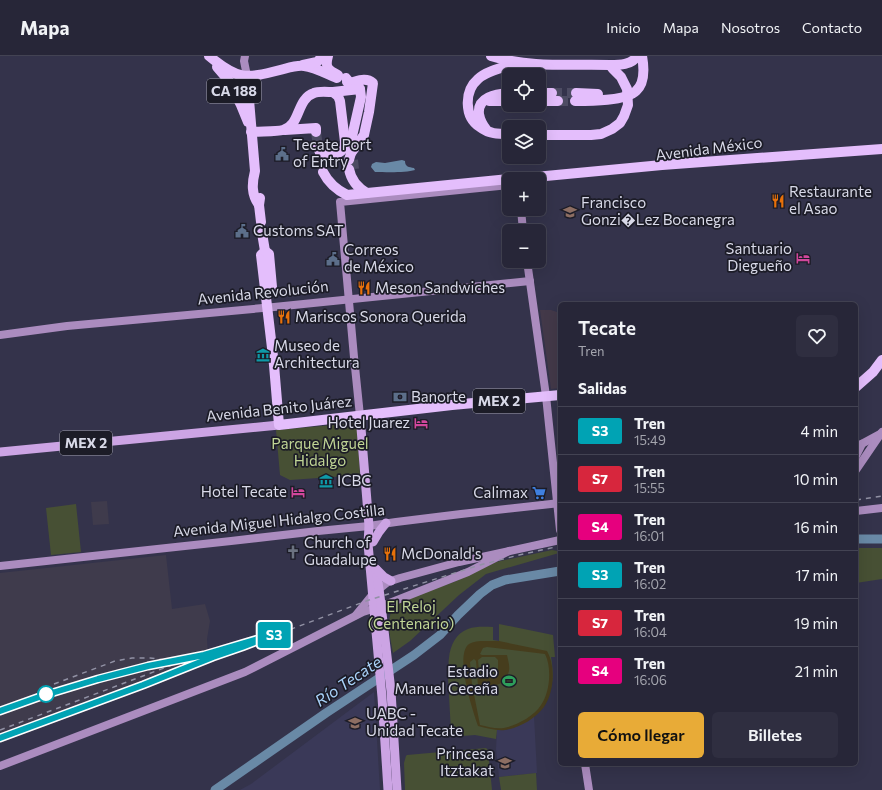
<!DOCTYPE html>
<html lang="es">
<head>
<meta charset="utf-8">
<style>
	:root { --surface:#272638; --page:#2f2e40; --text:#f1f3f6; --muted:#a4a5ae; --line:#434353; --accent:#e8ab37 }
	body { margin:0; font-family:Commissioner,sans-serif; background:var(--page); color:var(--text); height:100vh; display:flex; flex-direction:column; font-size:15px; white-space:nowrap }
	* { box-sizing:border-box; margin:0 }
	p { font-size:13px; color:var(--muted) }
	.icon { flex:none; width:22px; height:22px; fill:none; stroke:currentColor; stroke-width:2; stroke-linecap:round; stroke-linejoin:round }
	.map { position:relative; flex:1; overflow:hidden }
	.panel { position:absolute; left:558px; top:246px; width:300px; height:464px; display:flex; flex-direction:column; background:var(--surface); border-radius:6px; box-shadow:0 4px 16px #0002,0 0 0 1px var(--line) }
	.panel>* { flex:none }
	.badge { padding:0 8px; border-radius:3px; font-size:14px; line-height:26px }
	.fabs { position:absolute; left:502px; top:12px; display:grid; gap:8px }
	.fabs a { display:grid; place-items:center; width:44px; height:44px; border-radius:6px; background:var(--surface); box-shadow:0 4px 16px #0002,0 0 0 1px var(--line); font-size:20px }
	.map>.badge { position:absolute; translate:-50% -50%; box-shadow:0 0 0 2px #fff }
	h2 { padding:0 20px; font-size:15px; line-height:36px }
	.round { display:grid; place-items:center; flex:none; width:42px; height:42px; border-radius:6px; background:var(--page) }
	.head { display:flex; align-items:center; justify-content:space-between; height:68px; padding:0 20px }
	h1 { font-size:19px; font-weight:600; line-height:30px }
	.primary-button { display:flex; gap:8px; margin-top:auto; padding:8px 20px }
	.primary-button a { flex:1; height:46px; border-radius:6px; background:var(--accent); color:#111; font-size:16px; font-weight:600; line-height:46px; text-align:center }
	.primary-button a+a { background:var(--page); color:var(--text) }
	ul { padding:0; list-style:none }
	li { display:flex; align-items:center; gap:12px; height:48px; padding:0 20px; border-top:1px solid var(--line) }
	li div { flex:1 }
	li b { display:block; font-size:15px }
	li em { font-style:normal }
	li .badge { min-width:44px; font-weight:700; text-align:center }
	header { display:flex; align-items:center; gap:24px; box-sizing:border-box; height:56px; padding:0 20px; background:var(--surface); border-bottom:1px solid var(--line) }
	header strong { font-size:19px }
	nav { display:flex; gap:22px; margin-inline-start:auto; font-size:14px }
	.map>svg:first-child { display:block }
</style>
</head>
<body>
<header>
<strong>Mapa</strong>
<nav><a>Inicio</a><a>Mapa</a><a>Nosotros</a><a>Contacto</a></nav>
</header>
<div class="map">
<svg width="882" height="734" viewBox="0 0 882 734">
	<rect width="100%" height="100%" fill="#34334b"/>
	<g fill="#3a3958">
		<path d="M374,636l6,98h-140l11,-6z"/>
		<path d="M534,660l3,57 -38,4 -3,-28 1,-19h9l14,-5z"/>
	</g>
	<g fill="#3f3b4c">
		<path d="M107,445l2,23 -16,1 -2,-23z"/>
		<path d="M166,499l6,54 33,-5 5,17 -3,18 1,17 -147,55 -61,22v-160z"/>
	</g>
	<path fill="#433949" d="M540,254h11l9,3v75l-9,1z"/>
	<g fill="#475034">
		<path d="M357,367l3,52 -70,5 -10,-5 -4,-45z"/>
		<path d="M76,448l5,48 -30,3 -5,-47z"/>
		<path d="M856,492h26v31l-26,4z"/>
		<path d="M552,494l6,1 1,2 -73,21 -27,21 -49,46 -17,12c-3,-19 -11,-42 10,-53l51,-18 42,-20z"/>
		<path d="M499,568l54,11 2,22h-4c5,26 -1,50 -25,65 -9,5 -19,8 -29,8l-1,9 -21,-4 -25,2 1,-5 -3,-55 16,-1v-2h-14c-1,-5 -2,-11 -1,-16 1,-12 7,-25 19,-29 8,-3 17,-2 25,-2v13l6,1z"/>
		<path d="M486,692l2,2 4,40h-87l-1,-27 2,-7 1,-1z"/>
		<path d="M536,717l1,17h-36l-2,-13z"/>
	</g>
	<path fill="#463d1d" fill-rule="evenodd" d="M493,585h6l48,10c9,16 7,41 -3,56 -9,12 -25,21 -39,23 -9,1 -18,-2 -27,-4 -5,-15 -24,-71 -9,-82 6,-4 17,-3 24,-3zM487,591l58,7c7,14 5,38 -4,51 -6,10 -22,19 -33,22 -9,3 -19,0 -28,-2l-8,-41 -2,-22 4,-3 2,2 2,25c13,2 28,0 31,-15 1,-5 -1,-11 -2,-16h-25l-2,-1 3,-6zM482,601h13l3,3v11l-3,3 -13,1 -3,-3 -1,-12z"/>
	<path fill="#6989a6" d="M402,104l3,1c0,6 4,6 9,7l1,2c-9,3 -30,2 -40,2l-4,-5 1,-3 4,-2 9,1z"/>
	<g fill="none" stroke-linecap="round" stroke-linejoin="round">
		<g stroke="#6989a6" stroke-width="9">
			<path d="M856,483h26"/>
			<path d="M215,734l111,-77 88,-58 26,-20 18,-20 22,-21 12,-9 13,-5 55,-9"/>
		</g>
		<g stroke="#4d4c63" stroke-width="10" stroke-dasharray="10 5" stroke-linecap="butt">
			<path d="M552,37h24"/>
			<path d="M558,45h17"/>
			<path d="M316,76l2,15"/>
			<path d="M353,104l1,9"/>
			<path d="M322,107l1,9"/>
		</g>
		<g stroke="#ab8cbf" stroke-width="8">
			<path d="M245,0l-1,5 3,15"/>
			<path d="M521,153l2,22"/>
			<path d="M527,205l19,135 14,134"/>
			<path d="M0,279l67,-9 207,-19 256,-26"/>
			<path d="M360,360l-6,-59 -14,-155 169,-17"/>
			<path d="M856,391l24,-13"/>
			<path d="M856,400l6,-12"/>
			<path d="M856,414l26,-38"/>
			<path d="M856,455l26,-3"/>
			<path d="M0,510l231,-25 87,-10 51,-5 27,-4 65,-8 99,-11"/>
			<path d="M356,559l17,-21 15,-12 12,-4 59,-16 101,-22"/>
			<path d="M585,708l4,26"/>
			<path d="M0,710l245,-94 118,-60 19,-6 86,-34 41,-21"/>
		</g>
		<g stroke="#cca4e4" stroke-width="9">
			<path d="M360,360l9,110 -1,18 14,153 6,93"/>
			<path d="M0,396l279,-27"/>
			<path d="M373,486l6,-10 7,-9"/>
			<path d="M376,513l4,27 11,95 6,99"/>
			<path d="M376,513l8,8 7,4"/>
		</g>
		<g stroke="#e4befc" stroke-width="10">
			<path d="M209,0c29,24 36,23 71,14 8,-2 16,-5 24,-4 10,1 23,8 33,12"/>
			<path d="M328,0c-3,11 -1,14 10,19"/>
			<path d="M491,0c38,12 80,8 119,9 9,0 22,0 27,-9"/>
			<path d="M303,9l14,-3 6,-6"/>
			<path d="M217,11l12,14 12,24 7,17"/>
			<path d="M247,20l8,95c-3,12 -4,23 4,34"/>
			<path d="M346,22l4,5c8,-2 16,-6 23,0l-4,29 -5,23 -13,18 -2,7"/>
			<path d="M347,26l8,3 5,4 1,8 -10,44v12"/>
			<path d="M333,36l27,-3"/>
			<path d="M539,37h13"/>
			<path d="M576,37l22,1"/>
			<path d="M489,45h20"/>
			<path d="M539,45h19"/>
			<path d="M575,45c15,0 51,0 61,-10 9,-8 8,-24 6,-35"/>
			<path d="M486,73c-4,-5 -6,-9 -7,-15 -2,-17 17,-20 30,-21"/>
			<path d="M285,74l31,-2v4"/>
			<path d="M251,76c8,-1 25,0 32,-2 18,-5 13,-31 31,-37 4,-2 14,-1 19,-1l5,4 2,5 5,41 -1,6c-6,8 -15,8 -24,5l-2,-6"/>
			<path d="M509,78c-11,0 -20,0 -29,-7 -16,-10 -16,-36 -2,-48 9,-9 28,-12 40,-16"/>
			<path d="M539,79h52l10,-1 11,-5 8,-6 4,-7 4,-11 -1,-16 -6,-12 -8,-8 -3,-4"/>
			<path d="M349,113c2,11 9,19 18,24"/>
			<path d="M323,116c5,10 14,18 24,23l162,-16"/>
			<path d="M514,123l148,-14 220,-16"/>
			<path d="M260,142l-1,7 2,17"/>
			<path d="M262,177l3,18 -4,4 13,110 5,60 173,-20 108,-10"/>
			<path d="M265,195l4,3 3,33"/>
			<path d="M856,331l17,-15 9,-12"/>
		</g>
		<g stroke="#9191a4" stroke-width="1.5" stroke-dasharray="5 5" stroke-linecap="butt">
			<path d="M856,444l26,-4"/>
			<path d="M54,628l61,-23 17,-3h18l15,2"/>
			<path d="M0,655c49,-18 98,-34 149,-45 21,-5 42,-8 63,-13"/>
			<path d="M0,674l172,-65"/>
			<path d="M0,682l369,-138 111,-35 39,-10 41,-9"/>
		</g>
	</g>
	<g fill="none" stroke-linecap="round" stroke-linejoin="round">
		<g stroke="#fff" stroke-width="9">
			<path id="line" d="M0,655l42,-15 56,-17 50,-13 56,-11 74,-22 -36,14 -29,10 -70,28 -143,53"/>
		</g>
		<use href="#line" stroke="#00a3b4" stroke-width="6"/>
	</g>
	<defs>
		<g id="civic-bare" transform="scale(1.08)"><path d="M-.6-6.5H3V-4.5H.6V-3L4-1V1h2V6H-6V1h2V-1L-.6-3ZM-1.2 2.5V6h2.4V2.5Z" fill="#5c6f8a" stroke="#1c1c27" stroke-width="2.5" paint-order="stroke"/></g>
		<g id="restaurant-bare" transform="scale(1.08)"><path d="M-5-6h1v4h1v-4h1v4h1v-4h1v5L-1.5 .5V6h-2V.5L-5-1ZM5-6V6H3V1.5H1.5Q1.5-4 5-6Z" fill="#e8710a" stroke="#1c1c27" stroke-width="2.5" paint-order="stroke"/></g>
		<g id="school-bare" transform="scale(1.08)"><path d="M0-5L7-2L0 1L-7-2ZM-4 1L0 2.5L4 1V4Q0 6-4 4Z" fill="#8d6e63" stroke="#1c1c27" stroke-width="2.5" paint-order="stroke"/></g>
		<g id="hotel-bare" transform="scale(1.08)"><path d="M-6-4.5h1.5V1H6V5H4.5V3h-9V5H-6ZM-4 0a1.8 1.8 0 1 1 3.6 0ZM.5 0V-2.5h3Q6-2.5 6 0Z" fill="#d1479c" stroke="#1c1c27" stroke-width="2.5" paint-order="stroke"/></g>
		<g id="museum-bare" transform="scale(1.08)"><path d="M0-6L6-3V-2H-6V-3ZM-5-1h2V3h-2ZM-1-1h2V3h-2ZM3-1h2V3H3ZM-6 4H6V6H-6Z" fill="#0f9aa8" stroke="#1c1c27" stroke-width="2.5" paint-order="stroke"/></g>
		<g id="bank-bare" transform="scale(1.08)"><path d="M-6-4H6V4H-6ZM0-2.3a2.3 2.3 0 1 0 0 4.6a2.3 2.3 0 1 0 0-4.6Z" fill="#5c6f8a" stroke="#1c1c27" stroke-width="2.5" paint-order="stroke"/></g>
		<g id="supermarket-bare" transform="scale(1.08)"><path d="M-6-5.5h2.5l.6 2H6L4.5 2H-2.5L-4.4-4H-6ZM-1.5 3.2a1.3 1.3 0 1 0 .1 0ZM3 3.2a1.3 1.3 0 1 0 .1 0Z" fill="#3f7fe0" stroke="#1c1c27" stroke-width="2.5" paint-order="stroke"/></g>
		<g id="church-bare" transform="scale(1.08)"><path d="M-1.2-6h2.4v3.5h3.3v2.4h-3.3V6h-2.4V-.1h-3.3v-2.4h3.3Z" fill="#6b7280" stroke="#1c1c27" stroke-width="2.5" paint-order="stroke"/></g>
		<g id="stadium-bare" transform="scale(1.08)"><path d="M0-5a6.5 5 0 1 0 0 10a6.5 5 0 1 0 0-10ZM-3.5-1.8h7v3.6h-7Z" fill="#2e9e5b" stroke="#1c1c27" stroke-width="2.5" paint-order="stroke"/></g>
		<g id="university-bare" transform="scale(1.08)"><path d="M0-5L7-2L0 1L-7-2ZM-4 1L0 2.5L4 1V4Q0 6-4 4Z" fill="#8d6e63" stroke="#1c1c27" stroke-width="2.5" paint-order="stroke"/></g>
	</defs>
	<g fill-rule="evenodd">
		<use href="#civic-bare" x="282" y="98"/>
		<use href="#restaurant-bare" x="778" y="145"/>
		<use href="#school-bare" x="570" y="156"/>
		<use href="#civic-bare" x="242" y="175"/>
		<use href="#hotel-bare" x="803" y="202"/>
		<use href="#civic-bare" x="333" y="203"/>
		<use href="#restaurant-bare" x="364" y="232"/>
		<use href="#restaurant-bare" x="284" y="261"/>
		<use href="#museum-bare" x="263" y="299"/>
		<use href="#bank-bare" x="400" y="341"/>
		<use href="#hotel-bare" x="421" y="367"/>
		<use href="#museum-bare" x="326" y="425"/>
		<use href="#hotel-bare" x="298" y="436"/>
		<use href="#supermarket-bare" x="539" y="437"/>
		<use href="#church-bare" x="293" y="496"/>
		<use href="#restaurant-bare" x="390" y="498"/>
		<use href="#stadium-bare" x="509" y="625"/>
		<use href="#university-bare" x="355" y="667"/>
		<use href="#school-bare" x="505" y="707"/>
	</g>
	<circle fill="#fff" stroke="#00a3b4" stroke-width="2" cx="46" cy="638" r="8"/>
	<g text-anchor="middle" stroke-width="3.5" stroke-linejoin="round" paint-order="stroke">
		<g fill="#1c1c27" stroke="#a0a0ae" stroke-width="1">
			<rect x="207" y="23" width="54" height="24" rx="3"/>
			<rect x="473" y="333" width="52" height="24" rx="3"/>
			<rect x="60" y="375" width="52" height="24" rx="3"/>
		</g>
		<g font-size="14" font-weight="bold" fill="#d8d9e8">
			<text x="234" y="40">CA 188</text>
			<text x="499" y="350">MEX 2</text>
			<text x="86" y="392">MEX 2</text>
		</g>
		<g font-size="15" fill="#d8d9e8" stroke="#1c1c27" text-anchor="start">
			<text x="293" y="94">Tecate Port<tspan x="293" dy="17">of Entry</tspan></text>
			<text x="789" y="141">Restaurante<tspan x="789" dy="17">el Asao</tspan></text>
			<text x="581" y="152">Francisco<tspan x="581" dy="17">Gonzi�Lez Bocanegra</tspan></text>
			<text x="253" y="180">Customs SAT</text>
			<text x="792" y="198" text-anchor="end">Santuario<tspan x="792" dy="17">Diegueño</tspan></text>
			<text x="344" y="199">Correos<tspan x="344" dy="17">de México</tspan></text>
			<text x="375" y="237">Meson Sandwiches</text>
			<text x="295" y="266">Mariscos Sonora Querida</text>
			<text x="274" y="295">Museo de<tspan x="274" dy="17">Architectura</tspan></text>
			<text x="411" y="346">Banorte</text>
			<text x="410" y="372" text-anchor="end">Hotel Juarez</text>
			<text x="337" y="430">ICBC</text>
			<text x="287" y="441" text-anchor="end">Hotel Tecate</text>
			<text x="528" y="442" text-anchor="end">Calimax</text>
			<text x="304" y="492">Church of<tspan x="304" dy="17">Guadalupe</tspan></text>
			<text x="401" y="503">McDonald's</text>
			<text x="498" y="621" text-anchor="end">Estadio<tspan x="498" dy="17">Manuel Ceceña</tspan></text>
			<text x="366" y="663">UABC -<tspan x="366" dy="17">Unidad Tecate</tspan></text>
			<text x="494" y="703" text-anchor="end">Princesa<tspan x="494" dy="17">Itztakat</tspan></text>
		</g>
		<g font-size="15" fill="#d8d9e8" stroke="#1c1c27">
			<text transform="translate(709 93) rotate(-7)" y="5">Avenida México</text>
			<text transform="translate(263 237) rotate(-6)" y="5">Avenida Revolución</text>
			<text transform="translate(279 353) rotate(-6)" y="5">Avenida Benito Juárez</text>
			<text transform="translate(279 465) rotate(-6)" y="5">Avenida Miguel Hidalgo Costilla</text>
		</g>
		<g font-size="15" fill="#c0d595" stroke="#1c1c27">
			<text x="320" y="393">Parque Miguel<tspan x="320" dy="17">Hidalgo</tspan></text>
			<text x="411" y="556">El Reloj<tspan x="411" dy="17">(Centenario)</tspan></text>
		</g>
		<g font-size="16" font-style="italic" fill="#a9d2f9" stroke="#1c1c27">
			<text transform="translate(348 625) rotate(-34)" y="6">Río Tecate</text>
		</g>
	</g>
</svg>
<div class="fabs">
<a><svg class="icon" aria-label="locate" viewBox="0 0 24 24"><circle cx="12" cy="12" r="6"/><path d="M12 2v4M12 18v4M2 12h4M18 12h4"/></svg></a>
<a><svg class="icon" aria-label="layers" viewBox="0 0 24 24"><path d="M12 4l9 5-9 5-9-5zM3 14l9 5 9-5"/></svg></a>
<a>+</a>
<a>−</a>
</div>
<b class="badge" style="left:274px;top:579px;background:#00a3b4;color:#fff">S3</b>
<section class="panel">
<div class="head"><div><h1>Tecate</h1><p>Tren</p></div><a class="round"><svg class="icon" aria-label="heart" viewBox="0 0 24 24"><path d="M12 20l-8-8c-3-5 5-10 8-4 3-6 11-1 8 4z"/></svg></a></div>
<h2>Salidas</h2>
<ul>
<li><span class="badge" style="background:#00a3b4;color:#fff">S3</span><div><b>Tren</b><p>15:49</p></div><em>4 min</em></li>
<li><span class="badge" style="background:#d7263d;color:#fff">S7</span><div><b>Tren</b><p>15:55</p></div><em>10 min</em></li>
<li><span class="badge" style="background:#e6007e;color:#fff">S4</span><div><b>Tren</b><p>16:01</p></div><em>16 min</em></li>
<li><span class="badge" style="background:#00a3b4;color:#fff">S3</span><div><b>Tren</b><p>16:02</p></div><em>17 min</em></li>
<li><span class="badge" style="background:#d7263d;color:#fff">S7</span><div><b>Tren</b><p>16:04</p></div><em>19 min</em></li>
<li><span class="badge" style="background:#e6007e;color:#fff">S4</span><div><b>Tren</b><p>16:06</p></div><em>21 min</em></li>
</ul>
<div class="primary-button"><a>Cómo llegar</a><a>Billetes</a></div>
</section>
</div>
</body>
</html>
